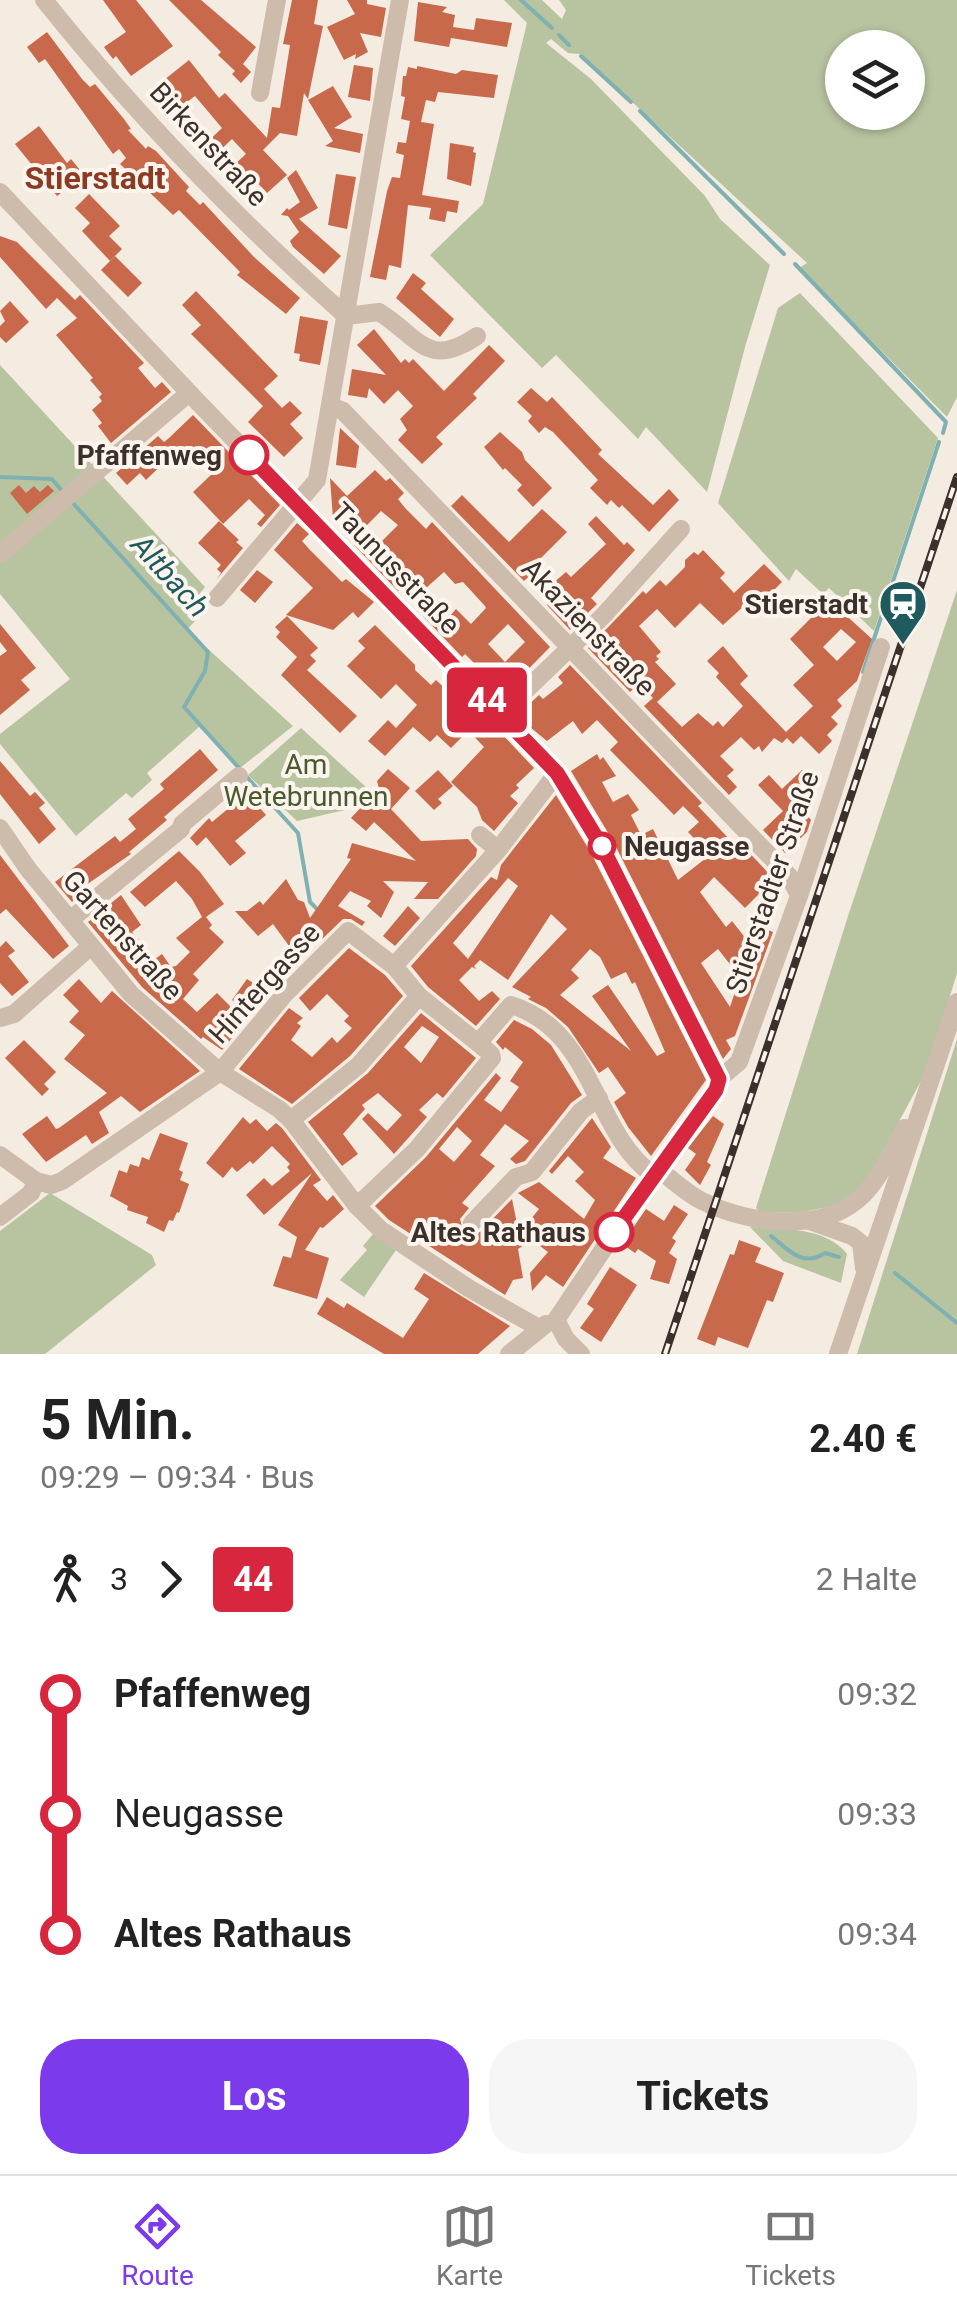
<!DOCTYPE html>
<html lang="de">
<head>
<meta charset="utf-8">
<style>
	:root { --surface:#fff; --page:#f6f6f6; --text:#222; --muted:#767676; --line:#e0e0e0; --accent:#7c3aed }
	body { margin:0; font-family:Roboto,sans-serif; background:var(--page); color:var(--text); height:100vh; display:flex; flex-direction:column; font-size:38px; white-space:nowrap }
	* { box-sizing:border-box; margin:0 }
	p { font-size:32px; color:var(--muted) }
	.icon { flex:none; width:55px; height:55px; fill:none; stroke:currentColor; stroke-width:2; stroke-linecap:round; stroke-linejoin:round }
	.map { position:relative; height:1354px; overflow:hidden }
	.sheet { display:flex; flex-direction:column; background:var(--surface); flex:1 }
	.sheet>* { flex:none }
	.badge { padding:0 20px; border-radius:8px; font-size:35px; line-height:65px }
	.controls { position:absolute; left:825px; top:30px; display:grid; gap:20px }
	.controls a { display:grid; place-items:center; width:100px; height:100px; border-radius:50%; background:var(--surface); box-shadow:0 2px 8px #0004; font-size:50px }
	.map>.badge { position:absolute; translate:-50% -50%; box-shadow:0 0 0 5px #fff }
	.legs { display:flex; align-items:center; gap:15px; height:110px; padding:0 40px; font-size:32px }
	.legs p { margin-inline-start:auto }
	.headline { display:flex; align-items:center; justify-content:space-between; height:170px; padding:0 40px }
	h1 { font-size:55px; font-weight:700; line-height:75px }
	.action { display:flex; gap:20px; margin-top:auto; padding:20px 40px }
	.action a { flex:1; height:115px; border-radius:40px; background:var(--accent); color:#fff; font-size:40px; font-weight:700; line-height:115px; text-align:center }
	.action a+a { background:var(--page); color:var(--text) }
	ul { padding:0 40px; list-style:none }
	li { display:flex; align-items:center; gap:35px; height:120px; font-size:38px }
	li i { display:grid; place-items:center; width:15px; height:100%; margin:0 12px; background:currentColor }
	li i::after { content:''; width:25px; height:25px; margin:-12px; border:8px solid; border-radius:50%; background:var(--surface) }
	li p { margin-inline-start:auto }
	li:first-child i { background:linear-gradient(#0000 50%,currentColor 0) }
	li:last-child i { background:linear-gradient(currentColor 50%,#0000 0) }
	.tabs { display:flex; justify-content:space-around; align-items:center; height:140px; border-top:2px solid var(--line); background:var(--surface); font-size:28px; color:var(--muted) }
	.tabs a { display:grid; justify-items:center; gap:5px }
	.tabs .on { color:var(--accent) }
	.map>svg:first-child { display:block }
</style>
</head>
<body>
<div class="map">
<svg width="957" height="1354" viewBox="0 0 957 1354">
	<rect width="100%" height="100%" fill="#f4ebe1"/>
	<g fill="#b8c4a0" fill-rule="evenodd">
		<path d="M504,0h38l20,19 4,-9 -7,-10h398v397l-10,20 -148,-149 8,-5 -227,-209 -12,-1 -17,-14 -5,4 45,36 114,117 15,23 50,46 -25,82 -38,145 -61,-65 -8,12 -82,-84 -14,13 -112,-113 53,-51 44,-181zM842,48h66v64h-66z"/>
		<path d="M800,293l138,145 -64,193 -45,-43 -6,6 -27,-25 -7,12 -71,-78 60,-195z"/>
		<path d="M0,365l205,222 -7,9 10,10 -21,24 106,96 -53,42 -41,-41 -52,46 5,7 -20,18 -6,-5 -50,43 -76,-92v-10l70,-55 -70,-85z"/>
		<path d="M957,590v383l-29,95 -64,118 -26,19 -40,8 -38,-1 -4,-4 93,-295z"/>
		<path d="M301,728l65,59 -21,23 -48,11 -49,-46z"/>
		<path d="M957,1039v315h-100z"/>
		<path d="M50,1193l102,62 4,10 -111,89h-45v-123z"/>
		<path d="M750,1227c32,3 75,-1 97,27l-6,29 -58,-22z"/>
		<path d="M373,1234l23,16 -32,47 -24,-17 27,-30 -4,-4z"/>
	</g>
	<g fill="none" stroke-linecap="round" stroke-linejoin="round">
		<g stroke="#7fb0b2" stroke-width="4">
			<path d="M521,0l31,28"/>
			<path d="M559,35l10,10"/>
			<path d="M581,56l50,46"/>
			<path d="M640,111l144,143"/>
			<path d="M795,264l151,158 -3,11"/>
			<path d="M0,477l52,2 11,13"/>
			<path d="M72,502l136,150 -3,19 -21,36 55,61"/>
			<path d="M863,672l76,-230"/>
			<path d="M245,775l53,58 12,69 8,8"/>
			<path d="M771,1236c18,14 31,32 54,17l14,4"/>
			<path d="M895,1273l62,50"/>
		</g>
	</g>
	<g fill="#c8694b" fill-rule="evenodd">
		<path d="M103,0h33l37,46 -42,30 -15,-20 -3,3 -9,-12 22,-15z"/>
		<path d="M169,0h32l55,47 -13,17 8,8 -10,11 -9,-9 3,-3 -17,-16 3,-3z"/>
		<path d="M292,0h26l-4,24 9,2 -15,73 -4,-6 -7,43 -17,-3 -17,17 24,25 -20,18 -20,-21 -14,13 -10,-10 23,-21 -14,-15 -22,21 -10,-11 22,-21 -27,-32 -16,12 5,7 -9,7 -17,-21 8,-7 -7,-10 30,-24 30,38 6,-5 42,45 5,-31 8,1 10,-63 -7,-1z"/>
		<path d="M347,0h20v4l19,4 -5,29 -21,-4 8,19 -13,7 1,-5 -12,6 -17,-33 28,-13z"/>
		<path d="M418,2l29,5 -5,5 13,3 -2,12 21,3 2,-12 36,5 -5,24 -56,-9 -2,9 -35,-6z"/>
		<path d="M47,32l35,47 8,8 5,-3 29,35 7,10 -3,1 18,19 2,-3 8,5 33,36 -3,4 14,14 3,-3 51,55 46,41 -14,16 -49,-39 3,-3 -61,-62 -6,5 -53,-51 6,-6 -7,-9 -6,5 -68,-95 -6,4 -12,-16z"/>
		<path d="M354,65l19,3 -3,33 -22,-4z"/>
		<path d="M417,66l39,8 6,-4 36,5 -4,23 -56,-6 -3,10 -9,-2 -5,22 13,2 -12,71 37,6 -2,12 -10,-2 -2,11 -16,-3 2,-11 -23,-3 -7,63 -12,-3 -3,15 -16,-3 17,-86 5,-14 8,1 4,-23 -8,-2 2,-11 8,1 4,-22 -9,-2 4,-22 -4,-1 2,-20h3l2,-9 9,2z"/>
		<path d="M333,86l19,31 -18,11 29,6 -3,19 -35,-7 8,-5 -25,-41z"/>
		<path d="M39,126l28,37 4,-4 9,11 -11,8 4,6 -16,12 -42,-52z"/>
		<path d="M450,143l24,4 -1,5 3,1 -5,33 -24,-7z"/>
		<path d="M296,170l22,38 -19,11 42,37 -17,18 -31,-27 -3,-6 9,-9 -11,-16 -7,-1 6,-7 2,2 11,-8 -13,-24z"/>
		<path d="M336,174l20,3 -9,52 -19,-4z"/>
		<path d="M89,194l31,32 -11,10 13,13 -12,12 -28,-30 8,-8 -15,-15z"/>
		<path d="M0,236l17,6 58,58 5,-5 64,68 -6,5 17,20 7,-6 9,10 -60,51 -13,-17 4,-3 -10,-13 10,-9 -3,-4 3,-3 -12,-14 3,-2 -37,-43 21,-17 -20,-20 -11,11 -46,-52z"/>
		<path d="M115,256l27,27 -14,14 -27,-27z"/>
		<path d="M413,273l13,10 -5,6 33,30 -14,18 -44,-39z"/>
		<path d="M196,291l82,85 -14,13 18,19 8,-7 12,12 -12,11 13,14 -19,19 -36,-35 15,-16 -72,-72 10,-9 -19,-20z"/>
		<path d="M10,301l19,21 -23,21 -6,-6v-11l5,-5 -5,-10z"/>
		<path d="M300,316l28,5 -8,44 -21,-4 1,-7 -6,-1z"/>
		<path d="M374,329l27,34 4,-4 4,4 4,-4 31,32 45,-46 16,16 -32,33 4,4 -41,39 7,7 -21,20 -24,-24 9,-10 -7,-11 13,-13 -15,-16 -14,14 -15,-16 -2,10 -19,-3 4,-26 34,6 -29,-30z"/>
		<path d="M531,388l16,14 5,-5 50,53 -4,4 55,51 16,-16 10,11 -30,32 -27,-27 -3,3 -8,-8 -4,5 -17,-17 8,-8 -45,-48 -8,-5 -6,6 -11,-12 4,-5 -15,-14z"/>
		<path d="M193,415l87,90 -19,22 -4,-3 8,-9 -16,-16 -26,25 -30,-32 22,-21 -6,-5 4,-4 -13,-14 -9,8 -12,-8 -33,32 -6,-7 -13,12 -11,-12 42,-37 6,6 5,-4z"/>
		<path d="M340,428l19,18 -3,22 -20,-3z"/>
		<path d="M500,432l22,20 3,8 27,28 -19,19 -16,-17 5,-5 -17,-17 -2,2 -19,-23z"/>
		<path d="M375,470l11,11 4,-3 14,15 -6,6 7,9 21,21 6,-7 118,125 -49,50 -9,-10 3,-3 -30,-30 -3,3 -40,-42 7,-6 -27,-22 -4,4 -44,-46 15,-14 11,12 18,-18 -17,-14 -15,15 -6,-6 -27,-1 -3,-41 17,18zM444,572l11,12 8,-2 22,24 1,2 -15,16 -15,-15 -6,7 -24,-28zM508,624l17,18 -20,20 -17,-18z"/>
		<path d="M19,485l7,8 8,-7 6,6 8,-7 6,6 -27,23 -17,-21z"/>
		<path d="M462,495l47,47 33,-33 25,23 -27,27 4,4 -20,18 -73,-75z"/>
		<path d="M596,516l28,29 3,-3 8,8 -44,48 6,6 -27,26 -23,-25 13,-13 -8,-8 14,-12 5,5 35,-33 -18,-20z"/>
		<path d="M219,521l20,19 -3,2 7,6 -27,32 5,-7 -4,-4 4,-4 -23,-22z"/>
		<path d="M297,523l12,11 -7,7 8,9 32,32 4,-3 28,23 -16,16 -5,-6 -20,18 -47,-15 27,-27 -39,-38z"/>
		<path d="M703,550l22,23 -5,5 14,15 30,-29 18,18 -20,20 -6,-7 -33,30 -23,-22 -25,25 -18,-19 -18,17 22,26 -5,4 3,3 -4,3 21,22 -19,18 25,25 16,-14 15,13 5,-5 5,6 20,-21 -27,-29 3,-4 -12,-12 16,-15 25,30 -8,8 46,48 27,-26 -20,-21 21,-20 -24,-26 39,-39 43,39 -15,42 -20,19 5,6 -11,11 7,7 -11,11 5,6 -13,13 -18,-18 -8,8 -6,-6 -5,5 -8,-5 -12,14 -3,-6 -5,4 -13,-13 -21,19 14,14 -7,6 10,11 -8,8 -85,-89 9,-8 -14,-15 -9,9 -42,-44 55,-57 3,3 14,-14 6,6 19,-19v-7l9,-8 4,3zM841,629l15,13 -19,19 -14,-14z"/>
		<path d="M257,570l16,12 -18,21 -15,-13z"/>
		<path d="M287,616l31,32 -8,7 6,6 -9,9 50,46 -17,17 -59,-58 16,-18 -21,-20 4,-5 -5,-5z"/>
		<path d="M0,624l36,44 -15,12 9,10 -30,25v-59l7,-5 -7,-9z"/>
		<path d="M375,625l40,40v5l16,15 5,-5 17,16 -11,12 25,24 -16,16 -14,-13 -7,7 -17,-15 -28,29 -17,-15 20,-21 8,8 21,-23 -21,-21 -15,15 -34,-33 18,-18 -7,-7z"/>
		<path d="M570,665l132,138 -4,3 34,36 4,-3 42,44 -9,10 -7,-2 -17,17 -31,-31 -14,15 26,35 6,-6 22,28 8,-21 11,4 -38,104 -9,4 5,9 -8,10 -110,-218 -42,-70 26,-17 3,6 3,-3 13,19 -14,6 11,20 15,-8 11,16 -8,5 10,20 12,-6 25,51 32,-25 -22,-23 11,-10 -16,-16 -9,9 -64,-65 8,-8 -21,-22 -15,14 -9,-13 -26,20 -17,-14 -5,-7 4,-3 -6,-7 16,-15 4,4 20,-16 -5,-6zM718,949l22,28 -10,30 -29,-44z"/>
		<path d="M482,713l52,55 -18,17 3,3 -9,8 8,7 -24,28 -12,-11 -5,-13 -26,-25 33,-35 -18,-19z"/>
		<path d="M200,749l18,21 -54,47 3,3 -38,32 2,2 -45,31v5l-14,12 -17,-20 60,-46 5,6 16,-13 -8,-10 36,-30 -4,-5z"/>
		<path d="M0,761l30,35 5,-4 10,11 -6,5 17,21 -17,15 -39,-50z"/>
		<path d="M388,769l22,19 -19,21 30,32 47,-2 9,10 -1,7 -38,43h-24l14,-17 -45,-1 11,11 -13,26 -14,-12 4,-5 -21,-10 -12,15 27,16 -3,4 -11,-7h-8l-25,24 -6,-6 -17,17 -22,-30 -15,12 -23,-25h12l13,-10 3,4 23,-26 12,21 6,2 6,16 41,-59 -4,-1 5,-15 64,18 -42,-39 -8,9 -15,-13 28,-30 -2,-7z"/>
		<path d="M438,770l15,16 -15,13 4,4 -8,7 -19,-19z"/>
		<path d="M802,770l14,11 -13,13 9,9 -6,11 5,6 -4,12 -22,21 -22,-23 20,-19 -25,-26 11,-10 13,14z"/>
		<path d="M252,789l6,8 -4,4 12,14 -31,26 11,12 -16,13 -24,-29 -9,9 -7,-8 19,-20 3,4z"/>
		<path d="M556,795l35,58 115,227 -55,76 -23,-29 -14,-25 12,-9 -18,-26 -9,6 -31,-46 -22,-19 -18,-9 3,-2 -19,-10 55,-58 -16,-15 -43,66 -28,-20 -6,6 2,3 -4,-2 -13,13 20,21 13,-10 8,8 -24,27 -48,-39 -17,-21 80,-89 6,3 4,-15zM508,878l10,8 -50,73 -15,-16zM590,949l10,8 11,22 15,-7 6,12 3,-2 30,70 -8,4 -49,-71 -16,11 39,55 -71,-56 19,-17 -8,-8z"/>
		<path d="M179,851l21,21 24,32 -18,13 6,8 -3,3 15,14 -31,32 6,6 -16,19 14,13 20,-19 14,14 -12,12 18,13 -15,18 -19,-13 -2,2 -59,-52 -54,-65 33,-27 20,30 -9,7 7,8 -7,7 16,17 14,-10 9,13 5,-1 14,-14 -14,-14 26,-21 -10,-18 -16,-18 -31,26 -15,-15z"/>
		<path d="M0,855l69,91 -16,13 -47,-50 -6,5z"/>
		<path d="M408,906l12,12 -25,28 -12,-10z"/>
		<path d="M6,941l9,10 -7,5 21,26 -17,14 -12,-13v-36z"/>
		<path d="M349,948l36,27 18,21 -53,60 -58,48 -53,-35 50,-61 14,10 -6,5 4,3 -10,14 21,17 20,-20 5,6 15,-15 -8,-7 5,-5 -22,-22 -17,17 -11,-13z"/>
		<path d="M79,979l22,24 11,-12 88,80 -60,41 -19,-16 -22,16 10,21 -17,11 -6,-9 -40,27 -24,-28 25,-18 9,13 3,-1 48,-35 -43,-34 21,-24 -16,-13 10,-11 -16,-16z"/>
		<path d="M247,979l20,13 -16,21 -19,-13z"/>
		<path d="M421,1013l55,45 -33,40 -6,-5 -18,17 8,7 -33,37 -32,-35 6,-6 19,18 15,-16 -24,-22 -16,12 3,4 -22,25 15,20 -16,12 -34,-44 60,-49zM422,1026l17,11 -18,26 -17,-16z"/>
		<path d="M514,1020l18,9 19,16 31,50 -11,8 -46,58 -9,3 -6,-5 19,-18 -24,-17 -25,31 15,11 -33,37 7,5 -9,11 3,12 7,4 10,-3 32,-33 7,35 20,-25 -21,-16 21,-11 45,37 11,-19 -20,-19 9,-9 -16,-16 -16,18 -3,-3 43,-53 19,29 -8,11 33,20 -73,109 -17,-12 -14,16 -2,-18 18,-21 -16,-12 -14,9 5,29 -10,2 -8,15 -116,-75 -14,-14 51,-49 70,-84 5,5 -17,22 17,12 18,-25 -9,-6 13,-19 -18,-15 -2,3 -7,-8zM457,1127l15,14 -18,21 -15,-13z"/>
		<path d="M24,1040l32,32 -12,12 5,5 -7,7 -37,-38z"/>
		<path d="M713,1116l11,8 -17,38 4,3 -11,20 -15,-15 11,-16 -8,-6z"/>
		<path d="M243,1117l7,7 6,-5 11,12 9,-8 6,5 39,52 -8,5 14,16 6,-6 11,14 -21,19 -3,-1 -15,23 24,8 -12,41 -44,-13 10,-30 8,2 6,-21 -19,-12 34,-52 -48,42 -18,-20 18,-17 8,8 18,-15 -3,-4 3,-3 -18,-18 -19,18 -3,-3 -13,11 -5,-5 -9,11 -17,-15z"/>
		<path d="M160,1133l28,10 -9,27 4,2 -3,8 9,4 -10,29 -2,-1 -4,9 -4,-1 -5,12 -18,-9 2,-6 -21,-7 1,-4 -18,-10 9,-26 8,3 3,-9 9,3 3,-10 7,3z"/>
		<path d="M674,1205l14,9 -16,24 4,3 -7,12 8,6 -8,25 -19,-5 6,-18 -18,-12 -3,4 -13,-9 24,-35 18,12z"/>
		<path d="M739,1240l22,8 -6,14 29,11 -11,29 -6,-2 -19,48 -30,-11 -3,9 -18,-7 33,-85 4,1z"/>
		<path d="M610,1267l27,18 -36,57 -21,-14 14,-19 -7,-5z"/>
		<path d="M424,1273l86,53 -32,28h-94l-67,-40 10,-17 17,11 3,-5 56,35 26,-39 -15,-10z"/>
	</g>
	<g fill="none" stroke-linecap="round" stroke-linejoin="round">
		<g stroke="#cdbbac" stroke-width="18">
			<path d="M44,0c91,114 193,219 302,316l33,-4c40,25 48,58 98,24"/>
			<path d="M260,93l17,-93"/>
			<path d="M0,192l195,207 362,374 45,74 117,232"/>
			<path d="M330,406l13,5 446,465 10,19"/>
			<path d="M0,554l189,-161"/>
			<path d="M217,598l100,-118 83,-480"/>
			<path d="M501,714l102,-98 78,-87"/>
			<path d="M0,828l28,41 103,125 89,78 59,37 12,11 66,86 24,24 89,59 69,39"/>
			<path d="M480,835l18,15"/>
			<path d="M70,920l111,-91 1,-5 57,-48"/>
			<path d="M394,966l104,-116 59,-77"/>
			<path d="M0,1018l14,-4 77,-68"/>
			<path d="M291,1120l68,-55 60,-69"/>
			<path d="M0,1155l36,26"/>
			<path d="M658,1169c15,11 28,24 44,32 46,23 122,34 162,-7 17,-18 29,-44 41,-66"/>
			<path d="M36,1181l15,4 11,-4 158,-109 64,-77 64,-64 46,35 25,30 59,47 33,-38c84,26 81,126 142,170"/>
			<path d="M357,1206l60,-57 75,-91 -1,-4 -13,-11"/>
			<path d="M0,1217l31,-24 5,-12"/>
			<path d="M807,1220l45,16 9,7 3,25"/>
			<path d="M472,1223l44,-46 16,-5 49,-61 18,-13"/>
			<path d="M556,1320l97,-145 63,-85 3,-11 20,-17 60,-166 82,-249"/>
			<path d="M556,1320l10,19 15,15"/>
			<path d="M509,1354l37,-30"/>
			<path d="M838,1354l119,-352"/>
		</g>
		<g stroke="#3b302b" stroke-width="8">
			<path id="rail" d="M665,1354l292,-877"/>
		</g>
		<use href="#rail" stroke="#fbf5ee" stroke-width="4" stroke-dasharray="11" stroke-linecap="butt"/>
	</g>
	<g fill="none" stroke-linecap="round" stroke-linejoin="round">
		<g stroke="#fff" stroke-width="22">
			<path id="line-1" d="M249,455l308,318 45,74 117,232 -3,11 -102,142"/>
		</g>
		<use href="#line-1" stroke="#d7263d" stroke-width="15"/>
	</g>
	<defs>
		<g id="station-pin" transform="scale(2.5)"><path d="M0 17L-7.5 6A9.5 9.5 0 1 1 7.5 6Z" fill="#1f5a5e" stroke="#fbf5ee"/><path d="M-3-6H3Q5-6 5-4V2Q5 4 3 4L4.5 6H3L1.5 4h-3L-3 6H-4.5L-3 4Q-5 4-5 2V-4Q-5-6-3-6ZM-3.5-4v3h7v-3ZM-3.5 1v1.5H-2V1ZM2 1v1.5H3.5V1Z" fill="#fff"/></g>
	</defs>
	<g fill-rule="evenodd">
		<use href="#station-pin" x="903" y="604"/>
	</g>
	<g fill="#fff" stroke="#d7263d" stroke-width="5">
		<circle cx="249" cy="455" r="18"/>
		<circle cx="602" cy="846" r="12"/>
		<circle cx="614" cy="1232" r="18"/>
	</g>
	<g text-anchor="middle" stroke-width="8" stroke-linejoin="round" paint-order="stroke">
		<g font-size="28" fill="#3b302b" stroke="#fbf5ee">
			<text transform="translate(209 144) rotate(47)" y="10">Birkenstraße</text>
			<text transform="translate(396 568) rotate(46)" y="10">Taunusstraße</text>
			<text transform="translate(589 627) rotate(46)" y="10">Akazienstraße</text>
			<text transform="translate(772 882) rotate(-71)" y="10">Stierstadter Straße</text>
			<text transform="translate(123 935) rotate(48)" y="10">Gartenstraße</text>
			<text transform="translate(264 983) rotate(-48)" y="10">Hintergasse</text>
		</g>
		<g font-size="28" font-weight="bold" fill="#3b302b" stroke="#fbf5ee" text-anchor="end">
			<text x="222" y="465">Pfaffenweg</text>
			<text x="624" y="856" text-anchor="start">Neugasse</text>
			<text x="586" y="1242">Altes Rathaus</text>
		</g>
		<g font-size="28" font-weight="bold" fill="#3b302b" stroke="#fbf5ee" text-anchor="end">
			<text x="868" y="614">Stierstadt</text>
		</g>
		<g font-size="28" fill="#4a5a2e" stroke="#fbf5ee">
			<text x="306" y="774">Am<tspan x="306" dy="32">Wetebrunnen</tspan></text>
		</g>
		<g font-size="30" font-style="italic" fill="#1f5a5e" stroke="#fbf5ee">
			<text transform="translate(170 576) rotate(48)" y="10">Altbach</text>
		</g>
		<g font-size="32" font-weight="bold" fill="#8c3b22" stroke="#fbf5ee">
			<text x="95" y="189">Stierstadt</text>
		</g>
	</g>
</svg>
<div class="controls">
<a><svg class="icon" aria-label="layers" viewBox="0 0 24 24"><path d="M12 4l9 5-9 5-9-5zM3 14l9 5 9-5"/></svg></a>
</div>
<b class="badge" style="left:487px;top:700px;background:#d7263d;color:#fff">44</b>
</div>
<section class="sheet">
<div class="headline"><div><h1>5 Min.</h1><p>09:29 – 09:34 · Bus</p></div><b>2.40 €</b></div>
<div class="legs"><svg class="icon" aria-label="walk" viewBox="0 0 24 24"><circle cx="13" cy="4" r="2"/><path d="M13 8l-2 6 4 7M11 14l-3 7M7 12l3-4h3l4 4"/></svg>3<svg class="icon" aria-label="forward" viewBox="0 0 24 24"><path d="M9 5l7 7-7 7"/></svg><b class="badge" style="background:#d7263d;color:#fff">44</b><p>2 Halte</p></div>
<ul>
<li><i style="color:#d7263d"></i><b>Pfaffenweg</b><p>09:32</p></li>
<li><i style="color:#d7263d"></i><span>Neugasse</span><p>09:33</p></li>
<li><i style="color:#d7263d"></i><b>Altes Rathaus</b><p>09:34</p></li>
</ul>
<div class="action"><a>Los</a><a>Tickets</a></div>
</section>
<nav class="tabs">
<a class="on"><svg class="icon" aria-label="directions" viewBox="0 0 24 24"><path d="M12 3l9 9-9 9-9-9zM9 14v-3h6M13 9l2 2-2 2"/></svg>Route</a>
<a><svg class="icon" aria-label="map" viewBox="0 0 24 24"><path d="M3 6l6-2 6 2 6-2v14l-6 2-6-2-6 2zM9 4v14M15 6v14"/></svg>Karte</a>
<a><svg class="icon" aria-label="tickets" viewBox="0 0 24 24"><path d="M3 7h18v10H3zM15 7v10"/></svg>Tickets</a>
</nav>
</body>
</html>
